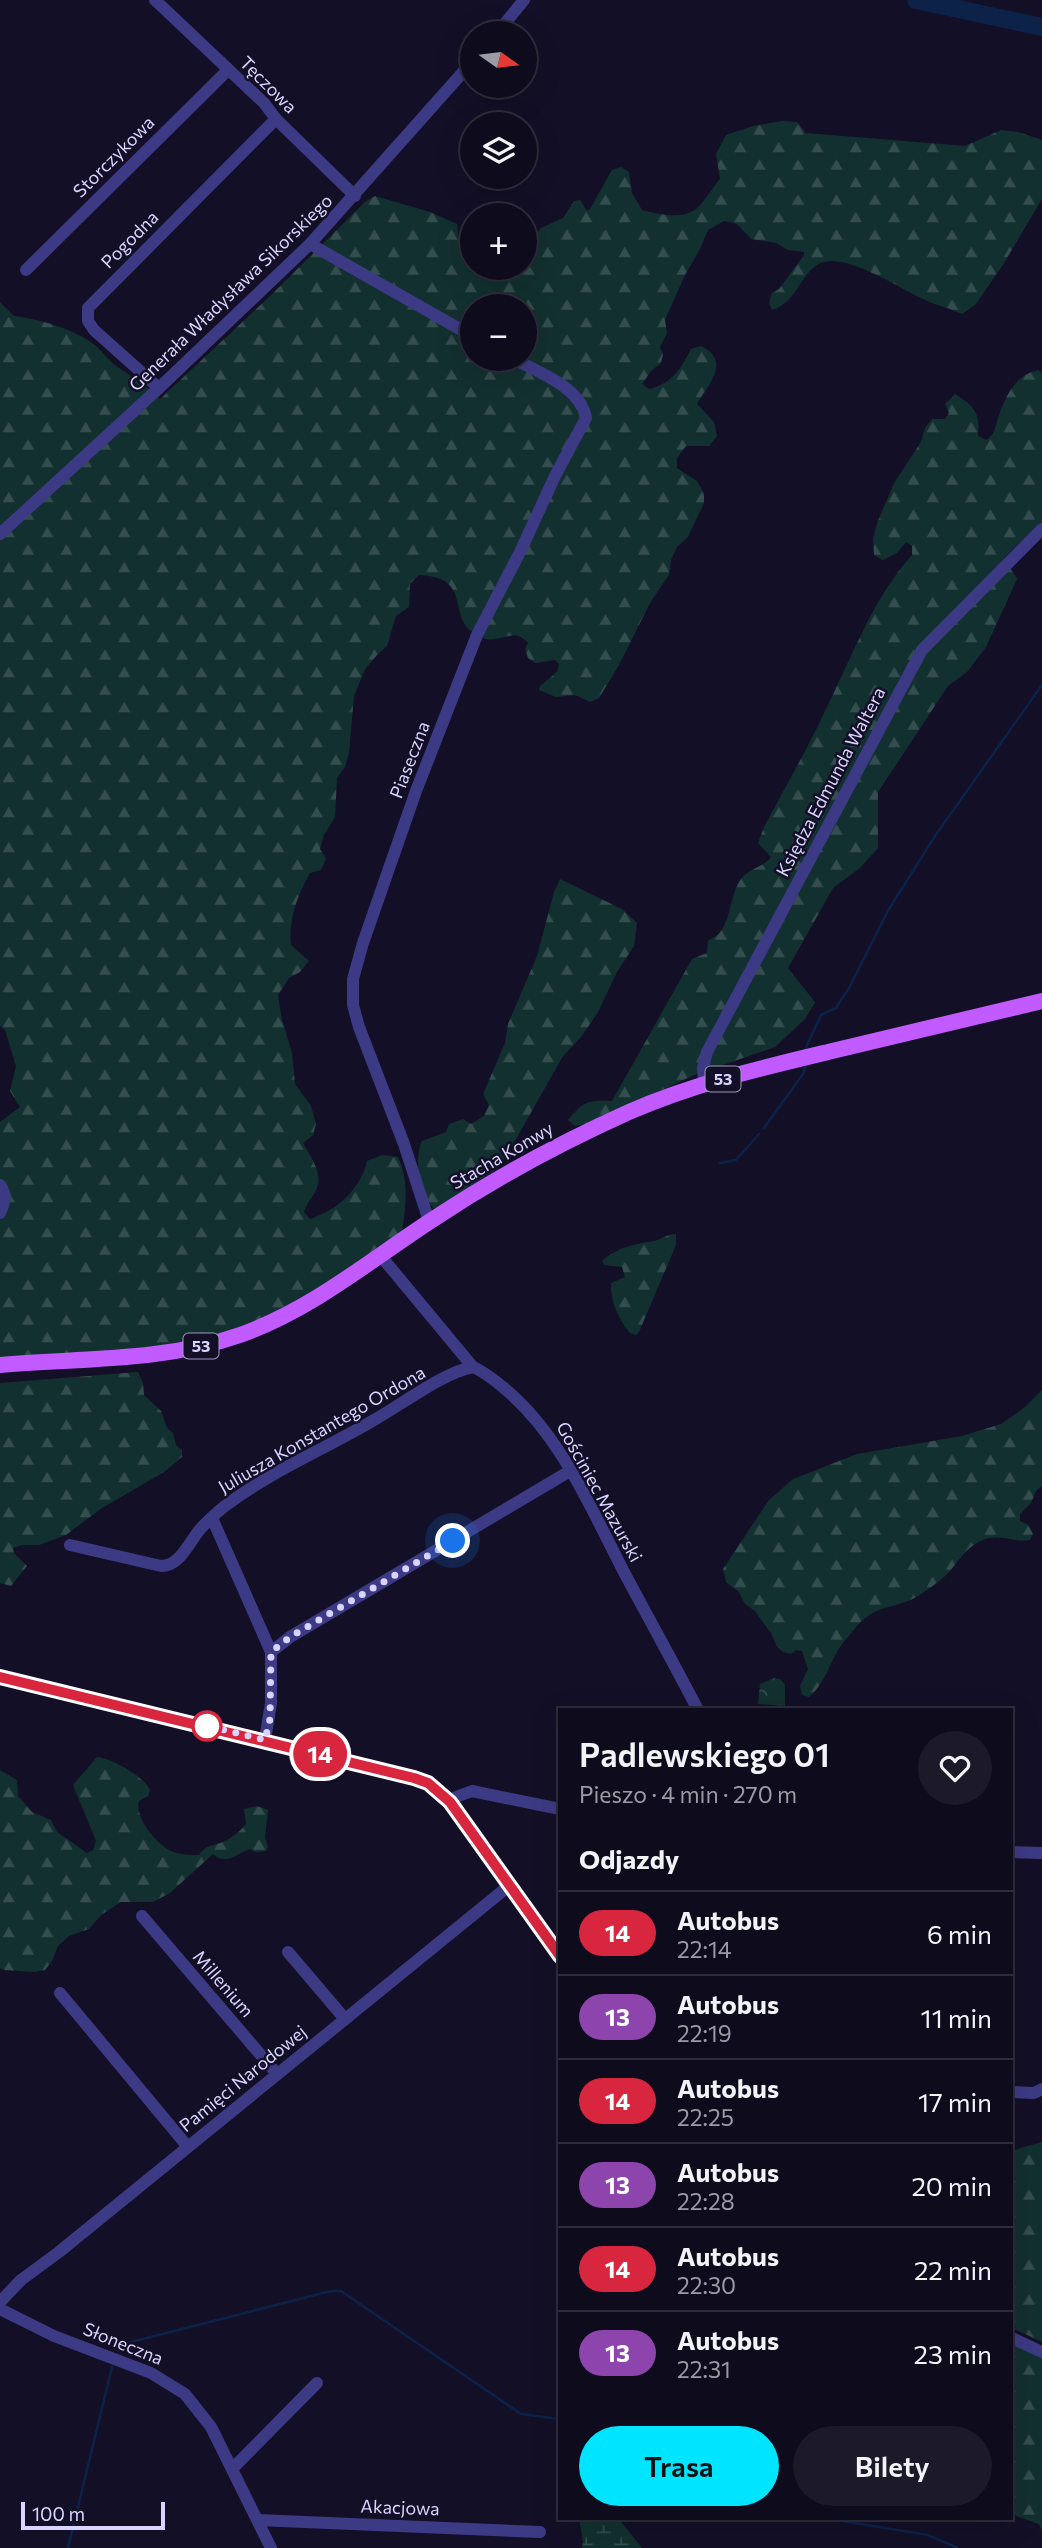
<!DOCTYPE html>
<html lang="pl">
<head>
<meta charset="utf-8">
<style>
	:root { --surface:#0e0b1c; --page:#1c1929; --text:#f1f3f6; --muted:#9b9ba3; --line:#2e2b3b; --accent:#00e5ff }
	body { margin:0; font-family:Commissioner,sans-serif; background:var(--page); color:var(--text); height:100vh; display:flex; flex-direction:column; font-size:26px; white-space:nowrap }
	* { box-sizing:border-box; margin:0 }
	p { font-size:23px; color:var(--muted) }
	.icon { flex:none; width:38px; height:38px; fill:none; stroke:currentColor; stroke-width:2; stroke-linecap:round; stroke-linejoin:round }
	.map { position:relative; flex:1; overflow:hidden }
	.drawer { position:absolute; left:558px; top:1708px; width:455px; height:812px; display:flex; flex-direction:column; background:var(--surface); border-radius:0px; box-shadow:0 7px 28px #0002,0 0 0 2px var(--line) }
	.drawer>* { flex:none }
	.badge { padding:0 14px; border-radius:23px; font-size:24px; line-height:46px }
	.needle { width:46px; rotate:104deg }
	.controls { position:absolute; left:460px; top:21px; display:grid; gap:14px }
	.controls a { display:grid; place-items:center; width:77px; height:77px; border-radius:50%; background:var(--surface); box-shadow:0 7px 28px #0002,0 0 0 2px var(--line); font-size:35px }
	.scale { position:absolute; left:21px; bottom:18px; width:144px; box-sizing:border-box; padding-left:7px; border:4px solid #d9d4ff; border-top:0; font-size:19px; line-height:24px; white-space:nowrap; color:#d9d4ff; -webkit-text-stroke:5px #130f26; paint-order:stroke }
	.you { position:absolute; width:35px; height:35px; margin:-18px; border:5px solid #fff; border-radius:50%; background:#1a73e8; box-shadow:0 0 0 10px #1a73e833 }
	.map>.badge { position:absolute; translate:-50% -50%; box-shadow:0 0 0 4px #fff }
	h2 { padding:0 21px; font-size:26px; line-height:63px }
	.round { display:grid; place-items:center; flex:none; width:74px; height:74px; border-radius:37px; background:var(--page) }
	.summary { display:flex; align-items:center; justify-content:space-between; height:119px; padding:0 21px }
	h1 { font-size:33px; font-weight:600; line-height:52px }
	.button { display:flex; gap:14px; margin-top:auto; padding:14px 21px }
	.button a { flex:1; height:80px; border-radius:42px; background:var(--accent); color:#111; font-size:28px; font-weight:600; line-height:80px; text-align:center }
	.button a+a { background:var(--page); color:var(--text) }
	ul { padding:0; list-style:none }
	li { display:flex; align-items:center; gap:21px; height:84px; padding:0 21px; border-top:2px solid var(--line) }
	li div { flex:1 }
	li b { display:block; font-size:26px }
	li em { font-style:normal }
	li .badge { min-width:77px; font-weight:700; text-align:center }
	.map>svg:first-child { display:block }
</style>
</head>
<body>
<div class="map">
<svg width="1042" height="2548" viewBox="0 0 1042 2548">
	<defs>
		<pattern id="forest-firs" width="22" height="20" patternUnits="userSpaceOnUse" patternTransform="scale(1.75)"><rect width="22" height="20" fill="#12302f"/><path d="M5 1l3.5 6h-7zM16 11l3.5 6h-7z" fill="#344d4e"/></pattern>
		<pattern id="wetland-marsh" width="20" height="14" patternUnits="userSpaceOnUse" patternTransform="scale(1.75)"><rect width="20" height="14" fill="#12302f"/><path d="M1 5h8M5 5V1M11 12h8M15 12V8" fill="none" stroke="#344d4e"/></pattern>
		<pattern id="park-crowns" width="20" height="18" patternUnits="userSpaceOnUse" patternTransform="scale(1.75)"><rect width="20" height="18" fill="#12302f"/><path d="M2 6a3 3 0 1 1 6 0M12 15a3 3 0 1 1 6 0" fill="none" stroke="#344d4e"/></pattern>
	</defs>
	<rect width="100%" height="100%" fill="#130f26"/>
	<g fill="url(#forest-firs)" fill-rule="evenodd">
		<path d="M782,121l15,1 9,11 159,13 36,-16 17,2 24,8v59l-38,64 -28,41 -14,10c-12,-6 -24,-8 -35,-13 -24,-10 -86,-53 -110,-36 -18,12 -21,38 -45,45l-3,-7 3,-10 7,-4 25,-34v-3l-16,-2 -12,-7 -25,-4 -14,-15 -13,-3 -16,9 -8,19 -15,26 -20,45 2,13 -7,14 3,8 -2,8 -10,8 -9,13 7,5c22,-5 32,-20 42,-40l10,-3c31,15 7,39 -4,58l17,18 3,14 -8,10h-23l-9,12v10l20,13 7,12v10l-16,34 -11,10 -6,13 -2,15 -18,26 -32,64 -20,33 -9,4 -15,-7 -19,2 -17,-7 1,-4 17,-14 2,-8 -4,-4 -20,3 -7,-5 -3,-9 3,-6c-14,-16 -27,-1 -42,-4 -4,-1 -12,-6 -15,-8 -22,-17 0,-54 -52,-56l-9,9 -1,23 -13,9 -9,30 -10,9 -12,14 -11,27 -5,57 -4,14 -8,11 -2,39 -11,18 -4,14 6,10 -5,11 -11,3c-12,21 -22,47 -19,72l18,16 -9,11 -11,6 -11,17 4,25 10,33 3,31 16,22 5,18 -3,11 -10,8c8,14 22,33 12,49 -4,7 -8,11 -11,20l6,7c26,-8 51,-30 57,-58l15,-6 16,2c11,24 8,48 4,75l-104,73 -91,34 -78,11 -129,8v-236l20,-15 -10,-16 6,-25 -11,-36 -5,-4v-724l14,14c25,3 63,14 82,30 7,6 12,14 20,20 16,11 30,19 44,33l108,-101 98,-97 9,-5 55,16 27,12 2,16 13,6v22h53v-22l16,-18 22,-10 11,-17 6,-1 7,11 3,-2 22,-39 9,-3 8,5 3,21 10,17c16,4 39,10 54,-1 5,-3 18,-23 24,-30l-4,-25 10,-19 27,-9zM472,306h53v53h-53z"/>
		<path d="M1038,370l4,3v156l-7,-1 -31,30 13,21 -31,68 -19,25 -19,14 -70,106v56l-18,20 -27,20 -45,80 27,34 -10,17 -30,28 -81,28 -103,48 -16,3 -7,-6c16,-19 20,-20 44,-19l80,-142 15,-6 1,-12c4,-3 11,-6 13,-10 10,-14 9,-36 20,-52 9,-12 22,-11 30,-22l-13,-14 6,-16c20,-38 42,-75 60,-114 27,-53 48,-114 88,-158v-9l-6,-4 -9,11 -14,7 -9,-5 -1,-17 5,-17 16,-38 27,-41 4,-14 7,-9h13l4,-6 -4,-9 10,-10c20,13 25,18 23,42l8,4c8,-5 8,-9 11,-19 8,-23 16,-45 41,-51z"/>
		<path d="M560,879l62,30 15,14 -3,23 -17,26 -19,40 -17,25 -18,19 -56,99 -10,14 -62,41c-15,-16 -22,-49 -13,-69l24,-9 3,-8 14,-5 8,5 13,-8 5,-11 -6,-11 22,-51 3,-19 29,-68 17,-64z"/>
		<path d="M676,1234v11l-37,87 -3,3 -6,-2c-11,-14 -20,-31 -19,-50l14,-6 -3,-10 -18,-2 -2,-4c15,-14 33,-17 52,-20 8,-2 13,-7 22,-7z"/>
		<path d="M138,1372l5,11 1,12 17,16 6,17 6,5 3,12 6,5v7l-18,15 -62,36 -36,27 -27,10h-17l-9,3 1,5 13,13 -16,20 -11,-3v-200z"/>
		<path d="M1042,1390v96l-6,5 -5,12 -11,11v7l8,4 5,9 -3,6c-15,3 -31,-7 -47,0 -17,7 -23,20 -35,33 -5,6 -23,19 -30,23 -23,14 -41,7 -61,30 -6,7 -12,14 -17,21 -11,17 -15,37 -31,50l-7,-2 -2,-9 8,-17 -6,-18 -6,-1 -5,4 -8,-2 -7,-7 -5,-12 -16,-22 -10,-7 -6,-12 -13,-10 -3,-13 46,-69 24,-21 64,-25 105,-18 39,-12 24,-17z"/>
		<path d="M97,1757c14,1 48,20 53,33l-2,6 -9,5c-5,16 17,43 32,50 8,4 19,4 28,4 7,-10 13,-9 24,-13 9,-4 16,-10 23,-18l-2,-15 13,-3 11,4 -3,28 3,9 -2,4 -11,1 -5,-3c-14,5 -23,17 -37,5l-43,39 -17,9h-32l-20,13 -12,14 -20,7 -11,10 -6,15 -7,9 -10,2 -31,-2 -4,-2v-198l17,10 1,16 14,16 19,8 6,12 30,21 6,-3 3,-9 -23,-56z"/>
		<path d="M1042,2142v200l-30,-14v-175l5,-4z"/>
		<path d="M1012,2343l30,14v173l-3,-6 -23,-8 -4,-7z"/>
	</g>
	<path fill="url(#wetland-marsh)" d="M579,2518h39l24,30h-60l1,-6z"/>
	<path fill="url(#park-crowns)" d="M774,1678l6,1 5,6v21l-27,-2 2,-20z"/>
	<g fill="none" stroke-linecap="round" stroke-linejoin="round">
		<g stroke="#0c2248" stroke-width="2.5">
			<path d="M805,1050l16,-35 15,-7 13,-20 40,-79 46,-73 107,-151"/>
			<path d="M764,1128l39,-54 3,-9"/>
			<path d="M720,1163l16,-3 23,-26"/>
			<path d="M118,2351l5,-7 208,-53h10l180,123 39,5"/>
			<path d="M824,2518l104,17 30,13"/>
			<path d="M68,2548l44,-181"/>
		</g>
		<path stroke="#0c2248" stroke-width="18" d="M916,0l126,27"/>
		<g stroke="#3d3a85" stroke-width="12">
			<path d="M155,0l109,103 12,16 79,77"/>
			<path d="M497,33l27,-33"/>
			<path d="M310,244l162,92"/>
			<path d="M26,270l202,-200"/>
			<path d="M159,388l-65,-58 -6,-9v-13l188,-189"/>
			<path d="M0,534l159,-146 151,-144 162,-182"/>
			<path d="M704,1084l-1,-16 4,-16 215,-402 120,-121"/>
			<path d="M0,1185c7,10 5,17 0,28"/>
			<path d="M429,1221l-25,-77 -45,-117 -6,-22v-26l10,-36 53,-152 61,-156 43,-83 35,-76 31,-58c-5,-31 -47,-45 -72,-59"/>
			<path d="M380,1255l93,112c12,5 21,13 31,21 57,47 87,121 121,186 24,45 49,90 73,136"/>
			<path d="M212,1518l59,134v51l-6,37"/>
			<path d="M70,1545l91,21c20,0 28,-25 41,-39 7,-7 15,-15 23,-21 46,-35 100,-57 149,-86 27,-15 70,-48 99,-53"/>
			<path d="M271,1652l19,-15 280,-166"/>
			<path d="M0,1677l265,63 149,38 14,5 22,19 110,154"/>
			<path d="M450,1802l6,-5 16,-6 88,18"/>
			<path d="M1012,1852l30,1"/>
			<path d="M142,1916l135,158"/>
			<path d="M288,1952l57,67"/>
			<path d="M60,1993l128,154"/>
			<path d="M1012,2092l22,1 8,-4"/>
			<path d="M0,2302l21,-22 38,-28 451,-367"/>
			<path d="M0,2309l54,27 97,37 34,21 26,33 60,121"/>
			<path d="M1012,2338l30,14"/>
			<path d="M232,2469l85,-86"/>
			<path d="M258,2520l282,12"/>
		</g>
		<path stroke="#c25bff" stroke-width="16" d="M0,1365c79,-7 163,-3 240,-30 71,-25 129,-74 192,-115 63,-42 128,-77 197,-108 64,-28 132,-44 199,-60 72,-17 143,-34 214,-51"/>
	</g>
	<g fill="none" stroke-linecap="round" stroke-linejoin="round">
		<g stroke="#fff" stroke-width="16">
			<path id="line" d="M0,1677l414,101 14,5 22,19 110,154"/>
		</g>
		<use href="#line" stroke="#d7263d" stroke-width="10"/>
		<path stroke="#d9d4ff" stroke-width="7" stroke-dasharray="0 12.6" d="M207,1726l-10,-3 68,17 5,-21 1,-67 19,-15 163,-96"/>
	</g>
	<circle fill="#fff" stroke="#d7263d" stroke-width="3.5" cx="207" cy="1726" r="14"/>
	<g text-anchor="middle" stroke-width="5" stroke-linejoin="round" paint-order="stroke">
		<g fill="#130f26" stroke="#9e99be" stroke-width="2">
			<rect x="705.5" y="1066.5" width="35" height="25" rx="5"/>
			<rect x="183.5" y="1333.5" width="35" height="25" rx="5"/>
		</g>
		<g font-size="16" font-weight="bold" fill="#d9d4ff">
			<text x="723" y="1085">53</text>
			<text x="201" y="1352">53</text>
		</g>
		<g font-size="18" fill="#d9d4ff" stroke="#130f26">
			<text transform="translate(268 85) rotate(45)" y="6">Tęczowa</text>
			<text transform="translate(114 157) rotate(-45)" y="6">Storczykowa</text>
			<text transform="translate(130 240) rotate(-45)" y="6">Pogodna</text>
			<text transform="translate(231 293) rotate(-44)" y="6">Generała Władysława Sikorskiego</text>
			<text transform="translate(410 760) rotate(-69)" y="6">Piaseczna</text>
			<text transform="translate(831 782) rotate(-62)" y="6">Księdza Edmunda Waltera</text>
			<text transform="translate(502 1156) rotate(-30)" y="6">Stacha Konwy</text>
			<text transform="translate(322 1430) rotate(-30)" y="6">Juliusza Konstantego Ordona</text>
			<text transform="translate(599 1492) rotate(61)" y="6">Gościniec Mazurski</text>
			<text transform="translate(223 1984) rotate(49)" y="6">Millenium</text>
			<text transform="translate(243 2079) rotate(-39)" y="6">Pamięci Narodowej</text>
			<text transform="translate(123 2344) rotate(22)" y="6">Słoneczna</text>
			<text transform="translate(400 2508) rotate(2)" y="6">Akacjowa</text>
		</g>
	</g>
</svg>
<div class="controls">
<a><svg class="needle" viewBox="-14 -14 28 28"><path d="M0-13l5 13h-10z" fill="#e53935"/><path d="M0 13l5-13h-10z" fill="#9b9ba3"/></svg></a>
<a><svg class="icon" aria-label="layers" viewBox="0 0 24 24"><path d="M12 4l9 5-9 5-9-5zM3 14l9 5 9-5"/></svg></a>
<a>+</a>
<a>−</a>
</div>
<div class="scale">100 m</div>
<div class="you" style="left:453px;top:1541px"></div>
<b class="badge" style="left:320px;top:1754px;background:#d7263d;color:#fff">14</b>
<section class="drawer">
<div class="summary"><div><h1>Padlewskiego 01</h1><p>Pieszo · 4 min · 270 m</p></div><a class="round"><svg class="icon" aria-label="heart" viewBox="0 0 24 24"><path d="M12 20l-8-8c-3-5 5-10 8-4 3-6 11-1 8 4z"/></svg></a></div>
<h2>Odjazdy</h2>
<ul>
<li><span class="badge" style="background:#d7263d;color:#fff">14</span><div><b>Autobus</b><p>22:14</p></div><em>6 min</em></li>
<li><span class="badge" style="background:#8e44ad;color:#fff">13</span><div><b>Autobus</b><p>22:19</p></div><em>11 min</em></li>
<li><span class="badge" style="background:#d7263d;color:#fff">14</span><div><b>Autobus</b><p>22:25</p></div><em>17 min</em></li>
<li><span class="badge" style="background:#8e44ad;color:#fff">13</span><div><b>Autobus</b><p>22:28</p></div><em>20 min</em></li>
<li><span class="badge" style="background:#d7263d;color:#fff">14</span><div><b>Autobus</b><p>22:30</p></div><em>22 min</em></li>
<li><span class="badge" style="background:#8e44ad;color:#fff">13</span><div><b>Autobus</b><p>22:31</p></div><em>23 min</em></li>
</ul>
<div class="button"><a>Trasa</a><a>Bilety</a></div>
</section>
</div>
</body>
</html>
